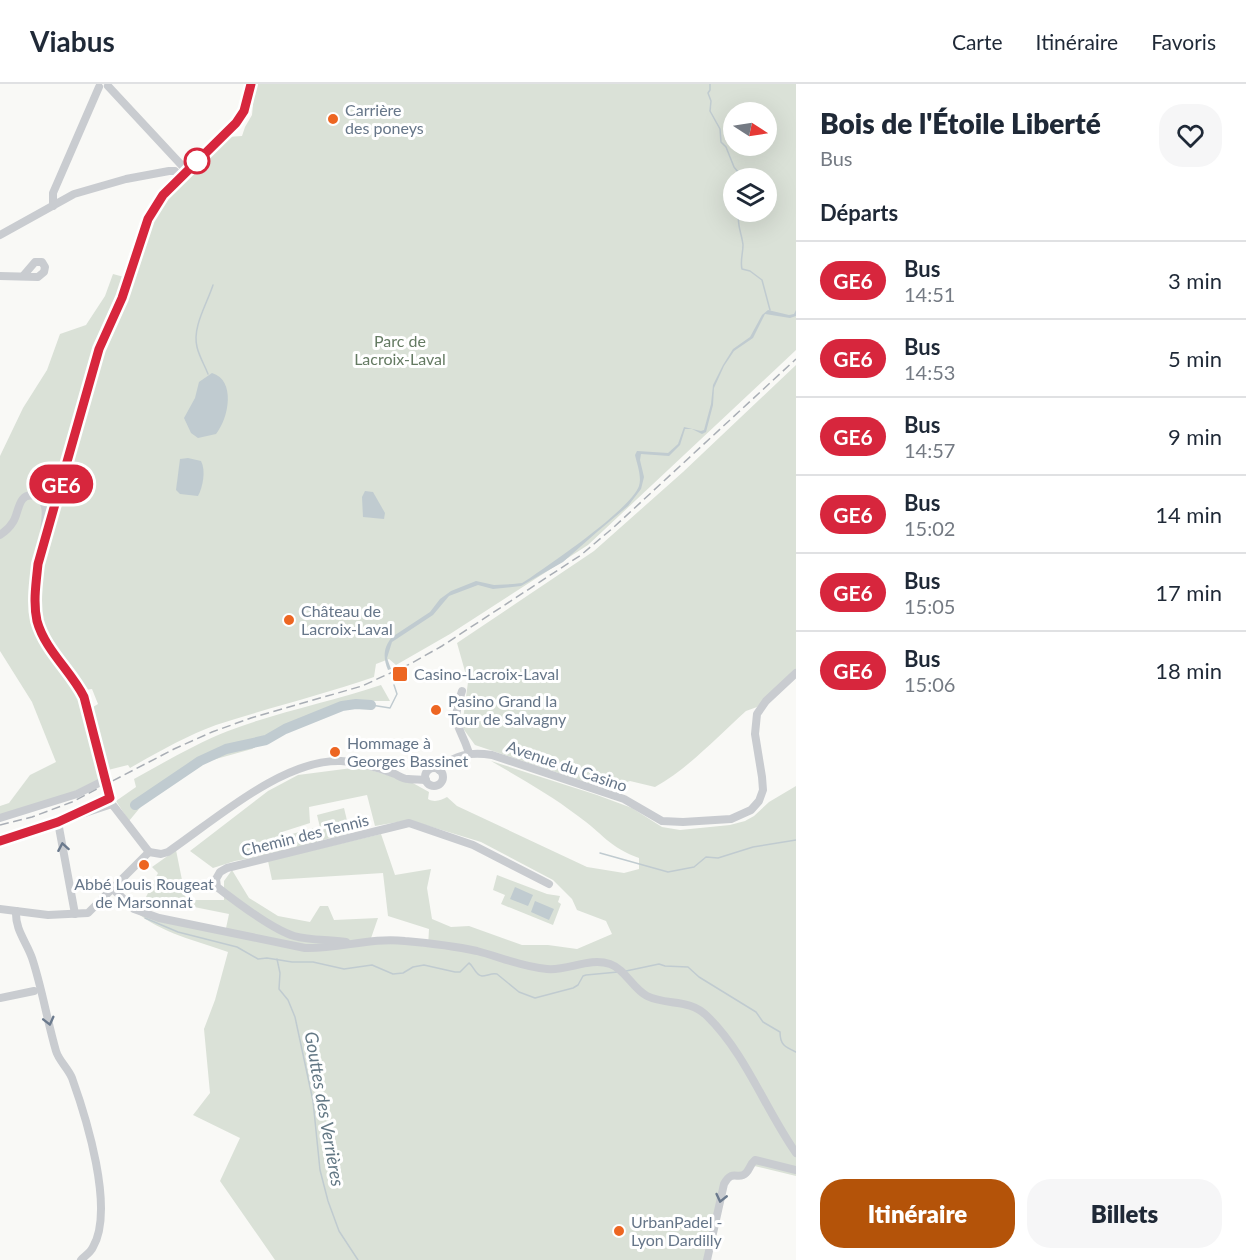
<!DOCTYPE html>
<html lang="fr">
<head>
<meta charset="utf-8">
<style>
	:root { --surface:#fff; --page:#f6f6f7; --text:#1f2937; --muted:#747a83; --line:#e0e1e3; --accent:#b45309 }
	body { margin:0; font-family:Lato,sans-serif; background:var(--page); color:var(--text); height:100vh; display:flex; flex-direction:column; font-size:22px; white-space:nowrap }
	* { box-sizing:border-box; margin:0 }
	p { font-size:20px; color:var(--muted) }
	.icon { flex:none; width:33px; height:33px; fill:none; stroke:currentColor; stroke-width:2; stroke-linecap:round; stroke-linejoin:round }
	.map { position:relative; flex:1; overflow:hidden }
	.side { display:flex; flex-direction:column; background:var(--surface); width:450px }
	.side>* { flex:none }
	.badge { padding:0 12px; border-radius:20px; font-size:21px; line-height:39px }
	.needle { width:39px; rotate:102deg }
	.fabs { position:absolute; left:723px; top:18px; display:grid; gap:12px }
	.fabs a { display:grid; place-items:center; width:54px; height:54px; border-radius:50%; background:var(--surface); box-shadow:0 6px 24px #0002; font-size:30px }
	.map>.badge { position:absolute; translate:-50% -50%; box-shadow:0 0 0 3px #fff }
	h2 { padding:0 24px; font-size:22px; line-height:54px }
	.round { display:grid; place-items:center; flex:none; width:63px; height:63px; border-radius:24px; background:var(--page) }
	.head { display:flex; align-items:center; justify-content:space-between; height:102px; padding:0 24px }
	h1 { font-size:28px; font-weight:800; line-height:45px }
	.cta { display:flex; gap:12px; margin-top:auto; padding:12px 24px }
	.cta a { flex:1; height:69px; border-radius:24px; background:var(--accent); color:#fff; font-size:24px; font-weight:800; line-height:69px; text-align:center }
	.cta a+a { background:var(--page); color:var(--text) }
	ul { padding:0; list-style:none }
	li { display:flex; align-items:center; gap:18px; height:78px; padding:0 24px; border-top:2px solid var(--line) }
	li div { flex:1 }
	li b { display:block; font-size:22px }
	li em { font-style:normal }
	li .badge { min-width:66px; font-weight:700; text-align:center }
	header { display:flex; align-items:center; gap:36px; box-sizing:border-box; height:84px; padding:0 30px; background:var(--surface); border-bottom:2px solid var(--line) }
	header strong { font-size:28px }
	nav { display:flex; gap:33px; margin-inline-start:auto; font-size:21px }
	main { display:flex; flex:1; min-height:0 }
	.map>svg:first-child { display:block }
</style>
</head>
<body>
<header>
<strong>Viabus</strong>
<nav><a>Carte</a><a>Itinéraire</a><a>Favoris</a></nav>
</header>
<main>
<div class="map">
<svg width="796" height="1176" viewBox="0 0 796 1176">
	<rect width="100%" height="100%" fill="#f9f9f6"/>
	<g fill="#dae1d7" fill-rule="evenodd">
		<path d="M255,0h541v266l-208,195 -138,89 -54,31 -7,-6 -13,5 -2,13c-52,18 -106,31 -158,48 -30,11 -58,27 -86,43l-2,-3 -20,5 -15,-63 5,-3 -6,-15 -7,1 -37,-50 -6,-14 -3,-16 2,-43 64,-227 46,-123 10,-16 66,-64 15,-1 3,-9 7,-12zM734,28h32v34h-32zM734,94h32v34h-32z"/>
		<path d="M113,190l11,3 -31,71 -52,191c-10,39 -20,73 4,110 9,14 21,26 29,41 14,24 18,56 25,83l-1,8 -32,14 -66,20v-9l9,-3 21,-28 26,-13 -24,-60 -32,-51v-195l23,-48 24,-38 13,-36 26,-9 19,-29z"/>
		<path d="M796,281v305l-39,37 -11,4c-29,26 -57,57 -91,76l-25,-6 -24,8 -131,-44 -13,-18 6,-45 -11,-39 137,-92 89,-79z"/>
		<path d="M381,601l9,16h-43l-67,28 -28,20 -54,15 -50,34 -19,23 -13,-20 20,-14 -2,-8c31,-17 61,-35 94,-48 49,-19 103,-29 153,-46z"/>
		<path d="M491,677l106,34 35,13 30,19 18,3 50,-5 15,-4 9,-5 15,-14 27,-16v390l-46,-11 -3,8 -19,3 -21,84h-432l-55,-79 20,-43 -47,-23 17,-22 -6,-64 11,-29 13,-48c-31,-11 -67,-19 -92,-40l89,21 4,-19 -35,-7 -27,1 -21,-11 12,-24 -6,-6 24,-17 10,50h38v-19l8,-11 17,28 29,18 32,6 10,-16h8l6,14 44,-2 -9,26 33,-1 26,4 1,-18 -41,-13 -5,-43 -111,7 -4,-19 113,-27 14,41 36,-6 -4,19 5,31 19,8 18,-1 53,19h26l29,4 35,-15 -6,-13 -29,-11 -5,-11 -19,-19 -72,-38 -72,-22 -34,6 -8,-31 -58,12 1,16 -28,9 2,20 -49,9 -22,7 -23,-17 78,-60 30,-16 62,-8 51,15 18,10 -1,7c7,4 13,1 19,-2l10,9 130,61 37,6 15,-4v-11c-29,-10 -37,-25 -61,-42 -27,-21 -58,-38 -87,-55z"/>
		<path d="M344,724l6,25 -27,7 -6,-25z"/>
		<path d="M313,744l4,14 -28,8 -4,-14z"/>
		<path d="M497,791l50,19 13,2 -2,6 3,2 -8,21 -52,-21 4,-9 -12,-5z"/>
	</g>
	<g fill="#c0cbd0">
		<path d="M768,226l21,5 5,-1 2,-4v6l-6,2 -25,-4 -12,24 -19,13 -10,15 -10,22 -1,17 -7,27 -4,2 -10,-5h-7l-5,16 -11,11 -28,-2 -1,6 4,17 -3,12 -13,17 -31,26 -34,30 -42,24 -28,3 -15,-4 -29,11 -16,19 -41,27 -5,16 4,11 -3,1c-5,-12 -5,-22 4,-33l38,-25 10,-13 11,-8 25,-10 18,4 19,-1 9,-1 8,-5c23,-16 100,-68 109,-92 3,-9 -2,-22 -4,-31l2,-4 31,2 10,-9 6,-17 17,4 3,-1 7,-26 2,-19 10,-20 10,-16 17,-12 12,-22z"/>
		<path d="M212,289c24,7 17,45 4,61l-18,4 -7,-5 -7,-15 11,-20 4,-16z"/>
		<path d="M188,374l13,3c5,9 2,26 -3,35l-18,-2 -4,-4 4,-31z"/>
		<path d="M365,407l8,1 12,21 -1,6 -21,-2 -1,-20z"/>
		<path d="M515,803l18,8 -5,11 -18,-7z"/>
		<path d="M535,817l19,8 -5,11 -18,-8z"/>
	</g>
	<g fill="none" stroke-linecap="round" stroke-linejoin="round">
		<g stroke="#c0cbd0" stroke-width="1.5">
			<path d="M710,0v6l-2,3 3,8 -1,10 10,18 1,13 5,5 8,20 4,5 3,6"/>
			<path d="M739,128c-3,11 3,22 4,33 0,8 -3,16 -1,24l8,2 12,9 8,30"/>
			<path d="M208,290c-3,-8 -9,-18 -11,-27 -5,-20 10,-43 16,-62"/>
			<path d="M371,621l19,3 7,-14 -3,-9"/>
			<path d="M600,769l68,19 26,-5 12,-10 12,1 35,-11 43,-7"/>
			<path d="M145,834l33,14 59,15 21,12 9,-1 25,4h21l31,7 28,-4 21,9 10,-1 10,-6 11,-2 31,7h5l9,-9c5,3 6,12 13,13 5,0 9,-3 15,-2l22,18 16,6 38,-10 5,-3 5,-9 3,-1 32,-3"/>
			<path d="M277,875l3,14 -1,16 9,11 7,17 18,84 7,69 8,31 11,30 19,29"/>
			<path d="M626,887l33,-7 6,2 23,1 11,10 57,35 7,10 17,10c0,13 5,15 16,20"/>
		</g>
		<path stroke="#c0cbd0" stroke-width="10" d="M135,721l65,-44 26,-12 40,-9 19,-11 57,-23 14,-2 15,1"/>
		<g stroke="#c9ccd0" stroke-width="8">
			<path d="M108,2l79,85"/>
			<path d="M53,122v-13l46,-106"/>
			<path d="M0,151l74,-41 52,-15 43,-8h6l6,6"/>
			<path d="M0,192l38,1 6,-5 1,-5 -3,-5h-7l-12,14"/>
			<path d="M0,451c6,-4 10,-8 13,-13 6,-9 5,-30 21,-26 4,1 8,4 10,8 5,10 -2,22 1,31"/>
			<path d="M462,607c-12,36 -3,31 7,62"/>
			<circle cx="434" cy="693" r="9"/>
			<path d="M439,686c15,-16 32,-18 53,-15l132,44 38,22 21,1 48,-3 20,-9 8,-9 4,-11 -1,-13 -7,-43 2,-20 9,-13 30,-28"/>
			<path d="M0,734l77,-24 28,-14"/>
			<path d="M58,738l17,92"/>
			<path d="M0,757l112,-37"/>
			<path d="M149,768l-37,-48 -28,-107c-9,-20 -26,-35 -37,-54 -15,-24 -12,-52 -10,-79l62,-215 23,-51 26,-79 15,-24 73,-72 8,-12 7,-27"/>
			<path d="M149,768l12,2 7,-2c47,-32 115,-93 173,-91 18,1 38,7 54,13 4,2 8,5 13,5 6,1 12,0 18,1"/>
			<path d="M113,805l21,20 25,9 146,30c34,1 66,-11 100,-7 23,2 49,5 72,10 23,6 46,16 70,18 21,2 42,-12 63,-5 15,5 23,25 37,32 20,10 42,2 60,20 39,38 58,93 89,137"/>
			<path d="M0,825l48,6 40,-2 61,-61"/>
			<path d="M16,827c-1,19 10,30 16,47 10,30 15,62 24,93 3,10 12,17 16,27 14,39 43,131 21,169 -2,5 -8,9 -12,13"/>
			<path d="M346,858c-17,-3 -34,-1 -52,-6 -20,-6 -59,-35 -77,-49l-1,-8 4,-7 7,-4 182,-45 64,22 76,39"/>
			<path d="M0,914l34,-7"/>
			<path d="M707,1176l17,-76c9,-16 14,-3 22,-11 4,-4 4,-9 9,-13l41,10"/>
		</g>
		<path stroke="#a9aeb5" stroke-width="1.5" stroke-dasharray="9 4.5" stroke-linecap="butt" d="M0,741l32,-8 40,-15 102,-53 38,-17 39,-14 111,-32 48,-22 32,-18 139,-91 33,-28 182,-168"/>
	</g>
	<defs><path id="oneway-chevron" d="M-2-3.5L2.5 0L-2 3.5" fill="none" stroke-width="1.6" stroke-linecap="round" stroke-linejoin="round" transform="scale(1.5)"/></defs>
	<g stroke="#6b7a8d">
		<use href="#oneway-chevron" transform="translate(63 763) rotate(-100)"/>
		<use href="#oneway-chevron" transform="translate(49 937) rotate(76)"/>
		<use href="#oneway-chevron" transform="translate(721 1114) rotate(103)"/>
	</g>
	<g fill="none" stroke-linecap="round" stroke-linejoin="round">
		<g stroke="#fff" stroke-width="14">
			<path id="line" d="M0,757l58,-19 52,-24 -26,-101c-13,-26 -39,-47 -47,-76 -4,-18 -1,-38 1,-57l61,-215 23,-51 26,-79 15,-24 73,-72 8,-12 7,-27"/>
		</g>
		<use href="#line" stroke="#d7263d" stroke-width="9"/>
	</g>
	<g fill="#ed6622" stroke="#fff" stroke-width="2">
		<circle cx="333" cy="35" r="6"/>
		<circle cx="289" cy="536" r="6"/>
		<rect x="392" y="582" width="16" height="16" rx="3"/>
		<circle cx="436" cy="626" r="6"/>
		<circle cx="335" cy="668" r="6"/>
		<circle cx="144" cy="781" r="6"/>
		<circle cx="619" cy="1147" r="6"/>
	</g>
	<circle fill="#fff" stroke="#d7263d" stroke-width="3" cx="197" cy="77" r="12"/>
	<g text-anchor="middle" stroke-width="6" stroke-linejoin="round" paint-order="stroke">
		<g font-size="16" fill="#667689" stroke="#fff" text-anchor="start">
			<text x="345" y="32">Carrière<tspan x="345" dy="18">des poneys</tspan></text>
			<text x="301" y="533">Château de<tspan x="301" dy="18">Lacroix-Laval</tspan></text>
			<text x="414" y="596">Casino-Lacroix-Laval</text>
			<text x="448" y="623">Pasino Grand la<tspan x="448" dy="18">Tour de Salvagny</tspan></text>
			<text x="347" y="665">Hommage à<tspan x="347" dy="18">Georges Bassinet</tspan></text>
			<text x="144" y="806" text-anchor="middle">Abbé Louis Rougeat<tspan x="144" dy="18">de Marsonnat</tspan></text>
			<text x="631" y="1144">UrbanPadel -<tspan x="631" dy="18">Lyon Dardilly</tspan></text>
		</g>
		<g font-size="16" fill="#647a62" stroke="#fff">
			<text x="400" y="263">Parc de<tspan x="400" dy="18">Lacroix-Laval</tspan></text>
		</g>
		<g font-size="16" fill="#667689" stroke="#fff">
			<text transform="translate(567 682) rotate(19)" y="6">Avenue du Casino</text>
			<text transform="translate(305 751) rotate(-14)" y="6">Chemin des Tennis</text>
		</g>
		<g font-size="18" font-style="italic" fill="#627784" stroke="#fff">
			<text transform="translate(324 1025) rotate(80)" y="6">Gouttes des Verrières</text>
		</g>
	</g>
</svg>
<div class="fabs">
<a><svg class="needle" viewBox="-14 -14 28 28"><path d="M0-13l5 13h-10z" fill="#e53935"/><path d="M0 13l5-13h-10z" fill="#747a83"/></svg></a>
<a><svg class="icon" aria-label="layers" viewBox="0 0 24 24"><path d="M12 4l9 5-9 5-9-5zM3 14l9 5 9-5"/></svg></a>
</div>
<b class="badge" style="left:61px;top:400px;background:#d7263d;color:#fff">GE6</b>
</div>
<section class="side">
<div class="head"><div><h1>Bois de l'Étoile Liberté</h1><p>Bus</p></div><a class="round"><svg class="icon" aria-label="heart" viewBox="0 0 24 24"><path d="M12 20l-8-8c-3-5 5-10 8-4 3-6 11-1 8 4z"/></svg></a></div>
<h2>Départs</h2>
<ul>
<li><span class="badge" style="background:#d7263d;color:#fff">GE6</span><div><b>Bus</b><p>14:51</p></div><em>3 min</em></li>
<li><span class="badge" style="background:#d7263d;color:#fff">GE6</span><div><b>Bus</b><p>14:53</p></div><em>5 min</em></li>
<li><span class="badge" style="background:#d7263d;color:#fff">GE6</span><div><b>Bus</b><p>14:57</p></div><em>9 min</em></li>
<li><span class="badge" style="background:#d7263d;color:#fff">GE6</span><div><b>Bus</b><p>15:02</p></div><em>14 min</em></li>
<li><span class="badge" style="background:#d7263d;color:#fff">GE6</span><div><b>Bus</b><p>15:05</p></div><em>17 min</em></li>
<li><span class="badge" style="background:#d7263d;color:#fff">GE6</span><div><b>Bus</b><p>15:06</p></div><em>18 min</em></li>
</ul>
<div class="cta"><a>Itinéraire</a><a>Billets</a></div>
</section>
</main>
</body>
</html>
